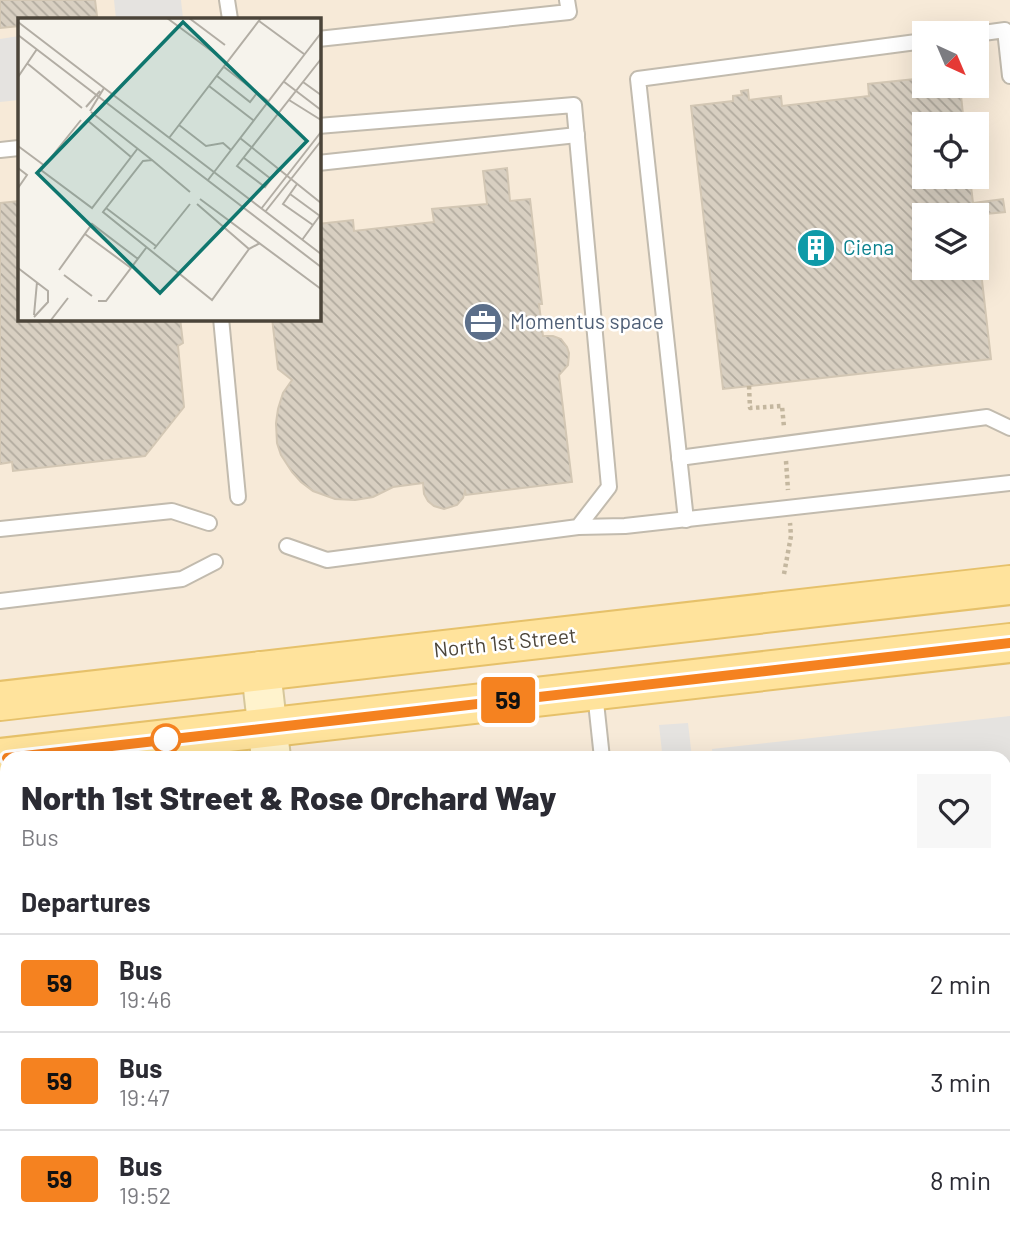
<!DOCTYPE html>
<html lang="en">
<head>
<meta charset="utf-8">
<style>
	:root { --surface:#fff; --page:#f7f7f7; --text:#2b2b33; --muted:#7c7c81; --line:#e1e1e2 }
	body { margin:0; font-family:Barlow,sans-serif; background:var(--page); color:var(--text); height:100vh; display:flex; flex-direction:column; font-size:26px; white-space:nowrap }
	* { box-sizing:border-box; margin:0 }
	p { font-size:23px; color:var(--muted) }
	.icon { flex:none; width:38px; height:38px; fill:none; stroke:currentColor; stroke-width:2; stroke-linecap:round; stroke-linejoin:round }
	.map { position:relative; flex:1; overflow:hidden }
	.panel { position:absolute; left:0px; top:751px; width:1012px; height:492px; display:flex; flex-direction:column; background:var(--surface); border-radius:21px 21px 0 0; box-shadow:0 7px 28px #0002 }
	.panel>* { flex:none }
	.badge { padding:0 14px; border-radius:5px; font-size:24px; line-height:46px }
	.needle { width:46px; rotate:136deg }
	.buttons { position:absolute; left:912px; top:21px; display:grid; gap:14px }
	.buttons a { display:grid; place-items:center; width:77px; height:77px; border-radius:0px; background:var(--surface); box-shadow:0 7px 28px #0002; font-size:35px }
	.map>.badge { position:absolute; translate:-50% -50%; box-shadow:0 0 0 4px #fff }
	h2 { padding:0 21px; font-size:26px; line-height:63px }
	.round { display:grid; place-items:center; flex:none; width:74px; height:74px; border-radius:0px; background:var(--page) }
	.summary { display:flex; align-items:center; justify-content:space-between; height:119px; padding:0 21px }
	h1 { font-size:33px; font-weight:800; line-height:52px }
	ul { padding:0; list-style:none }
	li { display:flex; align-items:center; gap:21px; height:98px; padding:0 21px; border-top:2px solid var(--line) }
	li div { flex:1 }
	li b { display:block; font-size:26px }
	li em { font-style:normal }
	li .badge { min-width:77px; font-weight:700; text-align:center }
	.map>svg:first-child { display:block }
</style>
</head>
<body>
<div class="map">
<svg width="1010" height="1241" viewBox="0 0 1010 1241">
	<defs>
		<pattern id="building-back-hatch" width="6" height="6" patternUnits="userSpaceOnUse" patternTransform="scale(1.75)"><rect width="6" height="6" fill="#d8cfc1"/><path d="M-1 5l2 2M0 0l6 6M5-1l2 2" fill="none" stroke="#b1aa9e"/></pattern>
	</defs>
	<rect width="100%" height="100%" fill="#f6f3ec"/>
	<path fill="#f7ead8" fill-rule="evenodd" d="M0,0h1010v1241h-1010zM19,19h299v299h-299zM924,33h52v53h-52zM924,124h52v53h-52zM924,215h52v53h-52zM7,758h997v478h-997z"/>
	<g fill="#e5e3e0">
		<path d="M114,0h67l2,19h-67z"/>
		<path d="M19,36v64l-19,2v-63z"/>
		<path d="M1010,716v62l-5,1 -1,-21h-291l-1,-9z"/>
		<path d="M688,723l4,35h-46v-4l16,-2 -3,-27z"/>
		<path d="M7,797v222l-7,1v-222z"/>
	</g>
	<g fill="url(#building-back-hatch)" stroke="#d3c7b4" stroke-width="2">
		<path d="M0,0h95l2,16 -25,3h-53v7l-19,2z"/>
		<path d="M924,78v8h36l4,38h-40v53h46l3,26 30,-4 2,13 -30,3h-51v53h52v-40l15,131 -268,30 -32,-283 42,-5v-5l9,-1 -1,-4 7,-1 1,10 32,-4 1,10 87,-10 -1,-12z"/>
		<path d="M507,168l3,33 20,-2 12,105h-3l4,32h10l8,3 6,8 2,6 -1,12 -9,10 13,107 -106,13 -1,-4 -2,7 -6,7 -13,4 -10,-3 -6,-5 -4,-7 -1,-11 -30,4 -20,10 -18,3 -20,-1 -22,-8 -12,-9 -9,-10 -11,-17 -4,-12 -1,-20 2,-14 5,-16 9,-13 -14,-11 -6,-51h46v-94l35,-4 1,11 80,-9 -2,-13 55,-5 -4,-33z"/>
		<path d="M19,201v117h161l3,25 -5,3 6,61 -39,49 -132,15 -1,-9 -12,2v-261z"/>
		<path d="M1010,796v370h-6v-369z"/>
		<path d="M7,1049v187h192v5h-197l-2,-22v-161z"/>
	</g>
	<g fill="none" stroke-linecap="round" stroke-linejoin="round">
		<g stroke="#c2bbae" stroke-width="18">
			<g id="lane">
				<path d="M227,0l3,19"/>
				<path d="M976,34l29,-4 5,46"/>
				<path d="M318,39l251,-27 -2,-12"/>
				<path d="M0,150l19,-2"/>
				<path d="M318,163l259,-28"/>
				<path d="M221,318l17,179"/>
				<path d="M679,458l308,-41 23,11"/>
				<path d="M686,520l-48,-441 286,-38"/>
				<path d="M578,527l47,-1 385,-43"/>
				<path d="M0,529l172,-18 37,12"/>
				<path d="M287,546l40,14 251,-33 31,-40 -35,-382 -256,21"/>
				<path d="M0,601l182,-22 33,-17"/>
				<path d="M595,693l7,65"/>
				<path d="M0,872l7,-1"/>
				<path d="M0,935l7,-1"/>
				<path d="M0,961l7,41"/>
				<path d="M1004,1201h6"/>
				<path d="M233,1236v5"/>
				<path d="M656,1236l1,5"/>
				<path d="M731,1237l13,-1"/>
				<path d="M401,1241l50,-5"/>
			</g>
		</g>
		<g stroke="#d6c79b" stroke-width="42">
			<g id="secondary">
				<path d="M261,671l10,87"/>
				<path d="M325,1236l1,5"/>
			</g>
		</g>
		<g stroke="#e6c16a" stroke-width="42">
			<g id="primary">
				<path d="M0,701l1010,-116"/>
				<path d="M0,758l1010,-115"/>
			</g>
		</g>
		<g stroke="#c4b79f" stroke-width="4.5" stroke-dasharray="3.5 3.5" stroke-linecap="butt">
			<path d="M749,386l1,22 32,-2 2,21"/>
			<path d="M786,461l2,29"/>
			<path d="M784,574l7,-38 -1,-13"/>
		</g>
		<use href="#lane" stroke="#fff" stroke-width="14"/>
		<use href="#secondary" stroke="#fff3cd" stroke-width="38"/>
		<use href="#primary" stroke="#ffe39c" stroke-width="38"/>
	</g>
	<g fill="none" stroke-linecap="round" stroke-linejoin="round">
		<g stroke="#fff" stroke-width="16">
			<path id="line" d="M7,758l1003,-115"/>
		</g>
		<use href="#line" stroke="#f58220" stroke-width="10"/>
	</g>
	<defs>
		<g id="building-disc" transform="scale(2.0125)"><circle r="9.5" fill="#0f9aa8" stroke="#fff"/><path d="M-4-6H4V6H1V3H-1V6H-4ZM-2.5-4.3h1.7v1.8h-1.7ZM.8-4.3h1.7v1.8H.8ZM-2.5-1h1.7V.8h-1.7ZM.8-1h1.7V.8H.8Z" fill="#fff"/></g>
		<g id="office-disc" transform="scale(2.0125)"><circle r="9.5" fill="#5c6f8a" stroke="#fff"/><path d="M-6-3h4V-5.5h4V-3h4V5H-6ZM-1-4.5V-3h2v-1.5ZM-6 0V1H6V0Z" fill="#fff"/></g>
	</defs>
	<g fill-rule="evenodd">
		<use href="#building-disc" x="816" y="248"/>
		<use href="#office-disc" x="483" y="322"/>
	</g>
	<circle fill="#fff" stroke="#f58220" stroke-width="3.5" cx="166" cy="739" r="14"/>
	<g text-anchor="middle" stroke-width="5" stroke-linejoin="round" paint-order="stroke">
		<g font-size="21" fill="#0d838f" stroke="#fff" text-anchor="start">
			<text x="843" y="255">Ciena</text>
		</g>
		<g font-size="21" fill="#4e5e75" stroke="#fff" text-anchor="start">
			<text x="510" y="329">Momentus space</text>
		</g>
		<g font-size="21" fill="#4b4439" stroke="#fff">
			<text transform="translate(505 643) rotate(-6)" y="7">North 1st Street</text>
		</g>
	</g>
	<g transform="translate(18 18)">
		<rect width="303" height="303" fill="#f6f3ec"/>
		<path fill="none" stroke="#b2ada4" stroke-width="2" d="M149,0l50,37M171,0l36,27M241,3l45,33M0,4l303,232M0,17l303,232M10,46l54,44M206,49l44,34M199,58l33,26 7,-9M0,59l19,-28M265,63l38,29M285,64l18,13M191,68l44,34M271,82l32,20M68,89l14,-16M72,93l14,-23M73,94l61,48M63,102l-40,50 51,38 46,-60M69,102l44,37M161,107l27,21 17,-3 8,7M151,120l92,-120M222,120l81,65M0,128l27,20M226,140l27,21M0,150l9,7 -9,13M260,151l-13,18 -28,-21 84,-107M190,162l113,-147M279,166l-14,20 30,21M172,174l-38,-32 -9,1 -40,51 109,88 37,-51M272,176l30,22M182,181l121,90M179,186l52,45 11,-6M88,190l50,38M243,191l60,-77M247,194l56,-71M67,216l46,34M284,222l19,-26M136,231l36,-45M0,250l30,23v11l-14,15M41,252l33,-46 46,35M46,257l28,21M80,283h8l40,-53M16,297l3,-33M33,302l17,-22"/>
		<path fill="#0f766e" fill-opacity="0.15" stroke="#0f766e" stroke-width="3.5" d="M165,4l124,119 -147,152 -123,-120z"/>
		<rect width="303" height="303" fill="none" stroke="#4b4439" stroke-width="3.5"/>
	</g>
</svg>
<div class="buttons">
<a><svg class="needle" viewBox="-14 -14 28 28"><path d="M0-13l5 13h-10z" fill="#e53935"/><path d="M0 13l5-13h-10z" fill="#7c7c81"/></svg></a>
<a><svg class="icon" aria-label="locate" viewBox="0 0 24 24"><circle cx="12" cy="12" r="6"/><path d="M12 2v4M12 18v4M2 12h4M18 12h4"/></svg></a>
<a><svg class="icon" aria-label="layers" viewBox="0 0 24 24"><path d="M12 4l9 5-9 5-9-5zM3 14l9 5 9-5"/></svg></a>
</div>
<b class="badge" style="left:508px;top:700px;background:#f58220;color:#111">59</b>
<section class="panel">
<div class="summary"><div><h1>North 1st Street &amp; Rose Orchard Way</h1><p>Bus</p></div><a class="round"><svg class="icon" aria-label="heart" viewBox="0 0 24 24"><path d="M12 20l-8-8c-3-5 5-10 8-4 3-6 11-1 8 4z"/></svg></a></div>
<h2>Departures</h2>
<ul>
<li><span class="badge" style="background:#f58220;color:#111">59</span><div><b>Bus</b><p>19:46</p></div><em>2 min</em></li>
<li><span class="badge" style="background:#f58220;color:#111">59</span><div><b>Bus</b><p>19:47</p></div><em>3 min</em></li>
<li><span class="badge" style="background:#f58220;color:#111">59</span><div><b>Bus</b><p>19:52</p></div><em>8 min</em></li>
</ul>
</section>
</div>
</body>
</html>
